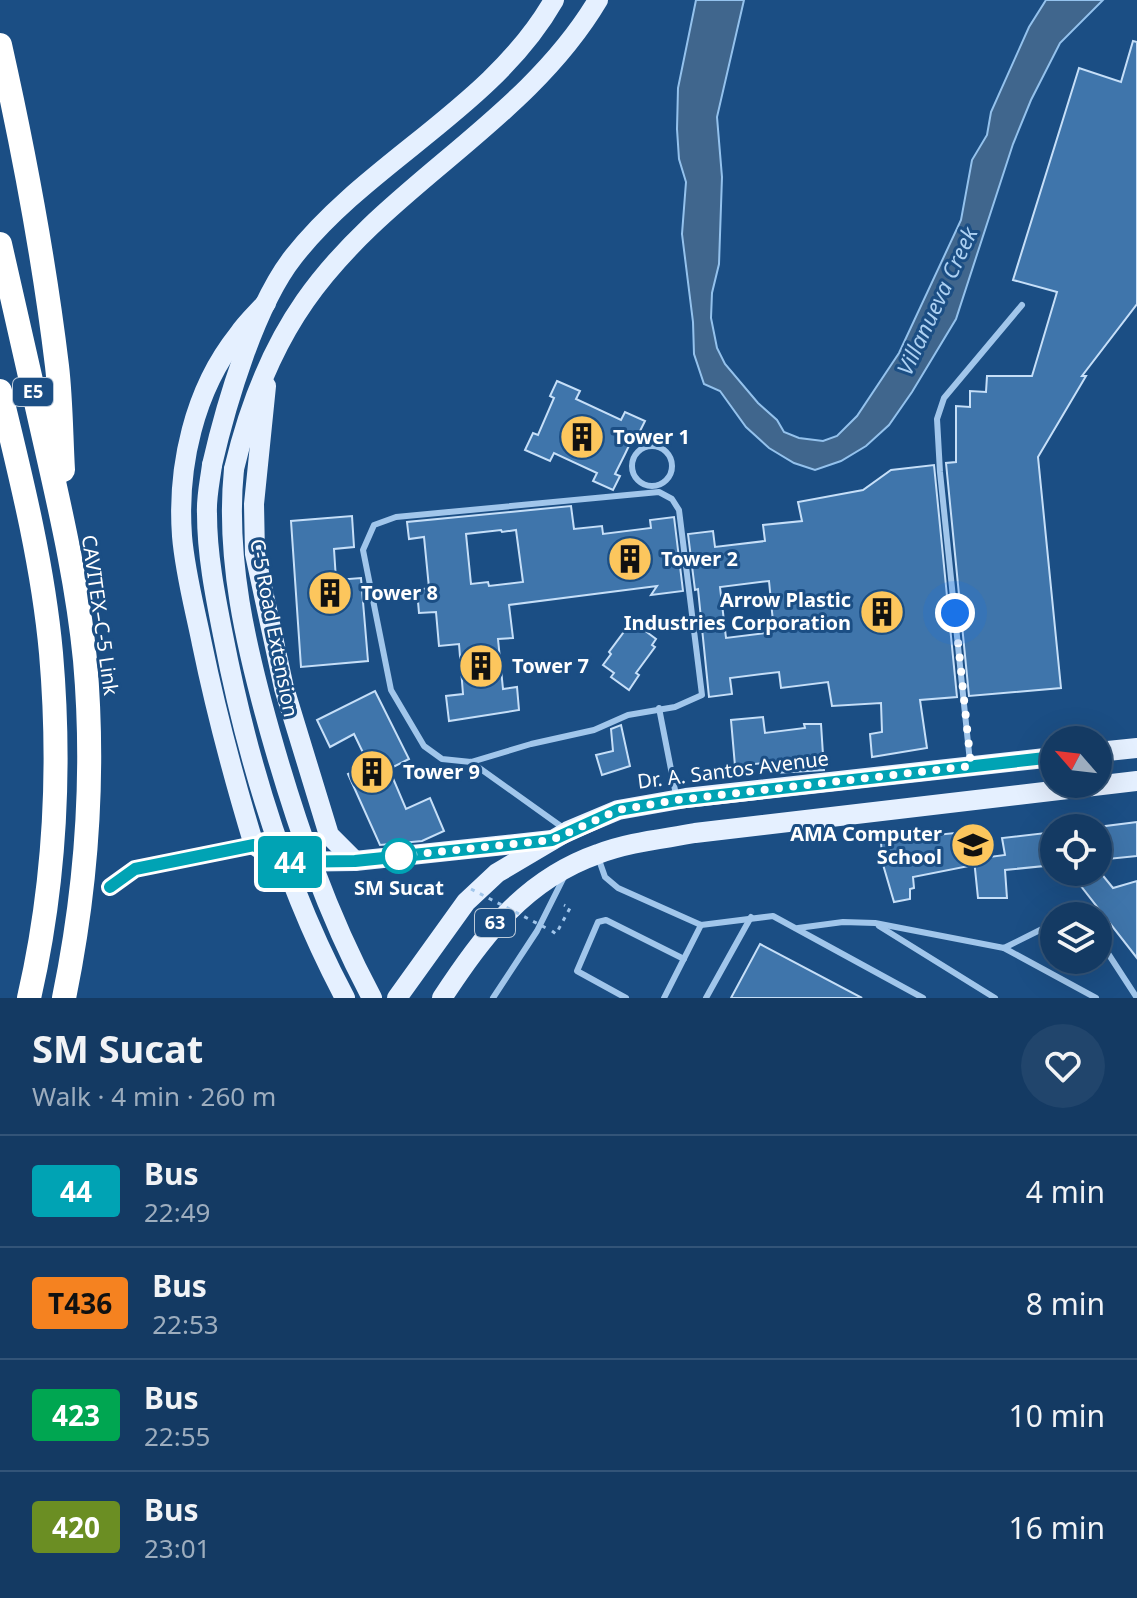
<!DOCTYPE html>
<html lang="en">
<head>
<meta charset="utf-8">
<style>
	:root { --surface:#143a63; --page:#21456c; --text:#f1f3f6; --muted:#9dadbe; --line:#335478 }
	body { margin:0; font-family:"Noto Sans",sans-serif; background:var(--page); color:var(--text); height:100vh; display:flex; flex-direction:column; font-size:30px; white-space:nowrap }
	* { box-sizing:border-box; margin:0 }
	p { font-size:26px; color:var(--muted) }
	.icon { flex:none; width:44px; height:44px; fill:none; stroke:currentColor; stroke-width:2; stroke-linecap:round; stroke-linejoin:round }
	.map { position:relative; height:998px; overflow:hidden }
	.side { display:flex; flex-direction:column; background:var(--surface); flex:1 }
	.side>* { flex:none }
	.badge { padding:0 16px; border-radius:6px; font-size:28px; line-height:52px }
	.needle { width:52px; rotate:298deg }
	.tools { position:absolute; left:1040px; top:726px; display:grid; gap:16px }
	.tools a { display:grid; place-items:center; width:72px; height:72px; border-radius:50%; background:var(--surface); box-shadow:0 8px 32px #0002,0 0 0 2px var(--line); font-size:40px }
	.you { position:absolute; width:40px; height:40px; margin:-20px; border:6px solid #fff; border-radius:50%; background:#1a73e8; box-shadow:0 0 0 12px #1a73e833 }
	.map>.badge { position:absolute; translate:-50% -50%; box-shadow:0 0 0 4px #fff }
	.round { display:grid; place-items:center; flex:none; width:84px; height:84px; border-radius:42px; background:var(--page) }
	.summary { display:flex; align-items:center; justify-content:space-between; height:136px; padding:0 32px }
	h1 { font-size:38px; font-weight:700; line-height:60px }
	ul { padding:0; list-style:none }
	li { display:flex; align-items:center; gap:24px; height:112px; padding:0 32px; border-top:2px solid var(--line) }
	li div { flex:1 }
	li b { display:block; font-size:30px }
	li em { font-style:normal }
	li .badge { min-width:88px; font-weight:700; text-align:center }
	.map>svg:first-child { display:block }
</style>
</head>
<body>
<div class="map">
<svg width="1137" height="998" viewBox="0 0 1137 998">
	<rect width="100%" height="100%" fill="#1b4e84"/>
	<path fill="#40668d" stroke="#94c2ed" stroke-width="2" d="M696,0h48l-27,117 5,60 -3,87 -7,29 -1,25 6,30 8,16 33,39 19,17 7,12 15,6 24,3 14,-5 20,-20 42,-63 62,-133 11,-60 15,-25 4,-23 38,-85 17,-27h57l-43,43 -29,57 -18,44 -57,175 -44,73 -23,33 -23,21 -25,15 -26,9 -21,-7 -25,-15 -23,-21 -26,-36 -16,-7 -10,-30 -1,-32 -11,-88 4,-52 -7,-23 -2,-30 1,-41z"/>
	<g fill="#3f75ab" stroke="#c6dff8" stroke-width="2" fill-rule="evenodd">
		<path d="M1133,41l4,1v262l-55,72h4l-48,81 23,231 -92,8 -23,-233 10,-1v-56l14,1v-16l16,1 1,-16h45l25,-84 -44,-12 66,-212 42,14z"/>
		<path d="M557,381l23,10 -4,8 45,21 4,-8 20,9 -7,14 -3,-2 -10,21 -10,20 5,2 -7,14 -20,-9 4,-8 -43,-20 -4,8 -25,-11 8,-17 5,2 16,-37 -4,-2z"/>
		<path d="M934,465l23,232 -37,3 7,48 -55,9 -2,-23 12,-2 -1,-29 -49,3 -4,-24 -47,6 -2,-16 -49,6 2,16 -23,3 -11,-108 -3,1 -7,-56 25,-3 2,16 50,-6 -2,-16 39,-4 -4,-19 65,-12 28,-20zM769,581l5,51 -48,6 -6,-51z"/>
		<path d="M571,506l3,23 28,-3 1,8 48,-6 -1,-8 24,-3 9,74 -32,4 6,-9 -148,19 4,33 -15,1 5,50 14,-2 2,23 -70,11 -3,-25 17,-2 -4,-50 -20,2 -3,-34 -17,1 -2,-23 12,-2 -5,-51 -15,2 -2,-17zM501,530l1,2 14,-2 7,52 -34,4 -1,-4 -17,2 -5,-50z"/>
		<path d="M352,516l2,31 -20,2 2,31 25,-2 7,83 -67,6 -10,-146z"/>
		<path d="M632,621l24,18 -4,6 3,2 -19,26 3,2 -10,15 -18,-13 3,-4 -11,-8 8,-11 -2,-2z"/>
		<path d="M375,691l34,68 -20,10 17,40 24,-11 14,33 -22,10 -42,4 -32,-71 21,-9 -15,-31 -24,13 -13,-27z"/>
		<path d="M763,717l2,16 40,-5 -1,-4h17l3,46 -49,3 -1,-11 -39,4 -4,-46z"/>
		<path d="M621,725l9,41 -28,9 -6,-20 17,-4 -2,-22z"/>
		<path d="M1137,822v34l-39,4v-33z"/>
		<path d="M964,832l5,34 -56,11 1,11 -4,1v10l-16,3 -12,-41 -1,-20z"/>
		<path d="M1054,832v33l-49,5 2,28h-29l-4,-39 31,-4 -3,-17z"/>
		<path d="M1070,872h30l13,16 24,-7v77z"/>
		<path d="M760,944l102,54h-131z"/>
	</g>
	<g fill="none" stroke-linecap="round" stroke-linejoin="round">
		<path stroke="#a1c6eb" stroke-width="3" stroke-dasharray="4 6" stroke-linecap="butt" d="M552,931l4,3 14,-26 -6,-3"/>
		<g stroke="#a1c6eb" stroke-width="6">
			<circle cx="652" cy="466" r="20"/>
			<path d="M659,492l13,7 7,11 23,185 -27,12 -47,8 -34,15 -63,14 -60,18 -29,-3 -18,-13 -33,-56 -28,-140 11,-25 22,-8z"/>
			<path d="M659,708l17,87"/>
			<path d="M471,762l91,65"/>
			<path d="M970,762l-30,-290 -3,-53 7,-21 78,-93"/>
			<path d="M598,857l7,20 13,11 83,37 72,-9 150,82"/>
			<path d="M110,887l25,-18 116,-23"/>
			<path d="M1067,916l12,-6 4,6"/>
			<path d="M879,926l116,72"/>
			<path d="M798,928l45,-6 32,1 129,25 50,-25"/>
			<path d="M1098,938l39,60"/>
			<path d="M1004,948l92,50"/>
			<path d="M493,998l44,-67 27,-54"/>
			<path d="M626,998l-49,-27 21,-49 8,-2 78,39"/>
			<path d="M664,998l37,-73"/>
			<path d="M706,998l45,-81"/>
		</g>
		<g stroke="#e5f0ff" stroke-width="20">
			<path d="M266,303c-9,10 -20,20 -28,32 -44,55 -61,132 -56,201 3,37 13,73 20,108 14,68 32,135 52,201l26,17 75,-1 197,-21"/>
			<path d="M266,386l-12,118 1,50 29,134 45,147 26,26"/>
			<path d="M212,465c14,-61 43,-160 82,-209 75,-95 199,-149 260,-256"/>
			<path d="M234,469c14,-59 36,-118 71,-168 81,-116 220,-178 293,-301"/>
			<path d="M1098,752l39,-4"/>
			<path d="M397,998l69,-96 31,-29 71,-42 50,-21 68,-12 368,-41"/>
			<path d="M442,998c42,-63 82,-118 156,-144 31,-12 65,-15 97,-21l442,-52"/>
		</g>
		<g stroke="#fff" stroke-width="24">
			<path d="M0,45c24,107 44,213 57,321 4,34 4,69 6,104"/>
			<path d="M0,244c16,69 31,138 47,207 16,70 31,138 38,209 10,114 2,226 -21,338"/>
			<path d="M0,391c21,86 43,174 51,262 10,116 4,232 -22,345"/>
		</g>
		<path stroke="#a1c6eb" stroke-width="3" stroke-dasharray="4 6" stroke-linecap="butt" d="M471,889l75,39"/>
		<g stroke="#e5f0ff" stroke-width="20">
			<path d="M212,465c-2,16 -6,33 -5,49 0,40 8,81 16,121 24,124 62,250 122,363"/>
			<path d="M234,469c-9,89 12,178 36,263 26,92 57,182 102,266"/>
		</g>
	</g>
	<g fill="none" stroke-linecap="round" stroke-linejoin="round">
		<g stroke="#fff" stroke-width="18">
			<path id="line" d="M110,887l25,-18 119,-24 26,17 75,-1 144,-15 53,-6 66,-30 59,-10 377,-43"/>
		</g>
		<use href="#line" stroke="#00a3b4" stroke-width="12"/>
		<path stroke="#fff" stroke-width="8" stroke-dasharray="0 14.4" d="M399,856l153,-16 66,-30 59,-10 294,-34 -16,-153"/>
	</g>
	<defs>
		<g id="building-disc" transform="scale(2.3)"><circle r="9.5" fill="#fcc65d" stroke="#1b4e84"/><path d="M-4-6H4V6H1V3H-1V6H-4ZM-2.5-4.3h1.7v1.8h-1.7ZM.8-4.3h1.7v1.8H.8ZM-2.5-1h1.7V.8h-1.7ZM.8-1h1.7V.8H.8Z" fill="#111"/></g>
		<g id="university-disc" transform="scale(2.3)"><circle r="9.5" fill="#fcc65d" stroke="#1b4e84"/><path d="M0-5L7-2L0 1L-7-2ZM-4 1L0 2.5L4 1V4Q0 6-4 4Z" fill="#111"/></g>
	</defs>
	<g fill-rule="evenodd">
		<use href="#building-disc" x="582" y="437"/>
		<use href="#building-disc" x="630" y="559"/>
		<use href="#building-disc" x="330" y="593"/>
		<use href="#building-disc" x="882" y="612"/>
		<use href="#building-disc" x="481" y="666"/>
		<use href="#building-disc" x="372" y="772"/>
		<use href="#university-disc" x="973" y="845"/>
	</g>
	<circle fill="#fff" stroke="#00a3b4" stroke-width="4" cx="399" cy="856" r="16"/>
	<g text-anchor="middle" stroke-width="6" stroke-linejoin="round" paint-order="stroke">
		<g fill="#1b4e84" stroke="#bbcada" stroke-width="2">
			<rect x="13" y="378" width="40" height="28" rx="6"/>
			<rect x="475" y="909" width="40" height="28" rx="6"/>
		</g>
		<g font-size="18" font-weight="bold" fill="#fff">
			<text x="33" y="398">E5</text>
			<text x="495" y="929">63</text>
		</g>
		<g font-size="20" font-weight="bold" fill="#fff" stroke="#1b4e84" text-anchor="start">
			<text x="613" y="444">Tower 1</text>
			<text x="661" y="566">Tower 2</text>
			<text x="361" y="600">Tower 8</text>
			<text x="851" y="607" text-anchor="end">Arrow Plastic<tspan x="851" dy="23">Industries Corporation</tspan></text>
			<text x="512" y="673">Tower 7</text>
			<text x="403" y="779">Tower 9</text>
			<text x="942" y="841" text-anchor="end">AMA Computer<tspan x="942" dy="23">School</tspan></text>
		</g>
		<g font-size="20" fill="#fff" stroke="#1b4e84">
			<text transform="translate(100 615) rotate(82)" y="7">CAVITEX–C-5 Link</text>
			<text transform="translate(274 628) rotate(79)" y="7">C-5 Road Extension</text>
			<text transform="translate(733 770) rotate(-7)" y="7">Dr. A. Santos Avenue</text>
		</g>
		<g font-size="20" font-weight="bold" fill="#fff" stroke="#1b4e84">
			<text x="399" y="895">SM Sucat</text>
		</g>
		<g font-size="22" font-style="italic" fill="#acd0f2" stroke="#1b4e84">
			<text transform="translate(937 301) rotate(-65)" y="8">Villanueva Creek</text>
		</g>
	</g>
</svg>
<div class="tools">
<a><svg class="needle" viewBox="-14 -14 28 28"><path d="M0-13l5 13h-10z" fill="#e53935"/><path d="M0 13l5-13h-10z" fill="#9dadbe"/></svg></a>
<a><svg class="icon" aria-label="locate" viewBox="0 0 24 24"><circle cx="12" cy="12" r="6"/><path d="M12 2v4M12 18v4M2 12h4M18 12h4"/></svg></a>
<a><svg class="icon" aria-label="layers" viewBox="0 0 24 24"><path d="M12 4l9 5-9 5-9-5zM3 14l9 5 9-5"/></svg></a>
</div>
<div class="you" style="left:955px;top:613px"></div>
<b class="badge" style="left:290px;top:862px;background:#00a3b4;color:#fff">44</b>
</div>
<section class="side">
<div class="summary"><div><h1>SM Sucat</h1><p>Walk · 4 min · 260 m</p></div><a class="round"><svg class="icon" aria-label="heart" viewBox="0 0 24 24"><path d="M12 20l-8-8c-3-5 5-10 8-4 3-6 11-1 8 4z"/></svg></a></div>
<ul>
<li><span class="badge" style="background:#00a3b4;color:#fff">44</span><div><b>Bus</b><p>22:49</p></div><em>4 min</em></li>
<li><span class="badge" style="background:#f58220;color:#111">T436</span><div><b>Bus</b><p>22:53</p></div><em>8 min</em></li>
<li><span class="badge" style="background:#00a651;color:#fff">423</span><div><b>Bus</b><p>22:55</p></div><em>10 min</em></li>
<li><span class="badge" style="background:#6b8e23;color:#fff">420</span><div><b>Bus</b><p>23:01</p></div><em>16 min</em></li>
</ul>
</section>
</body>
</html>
